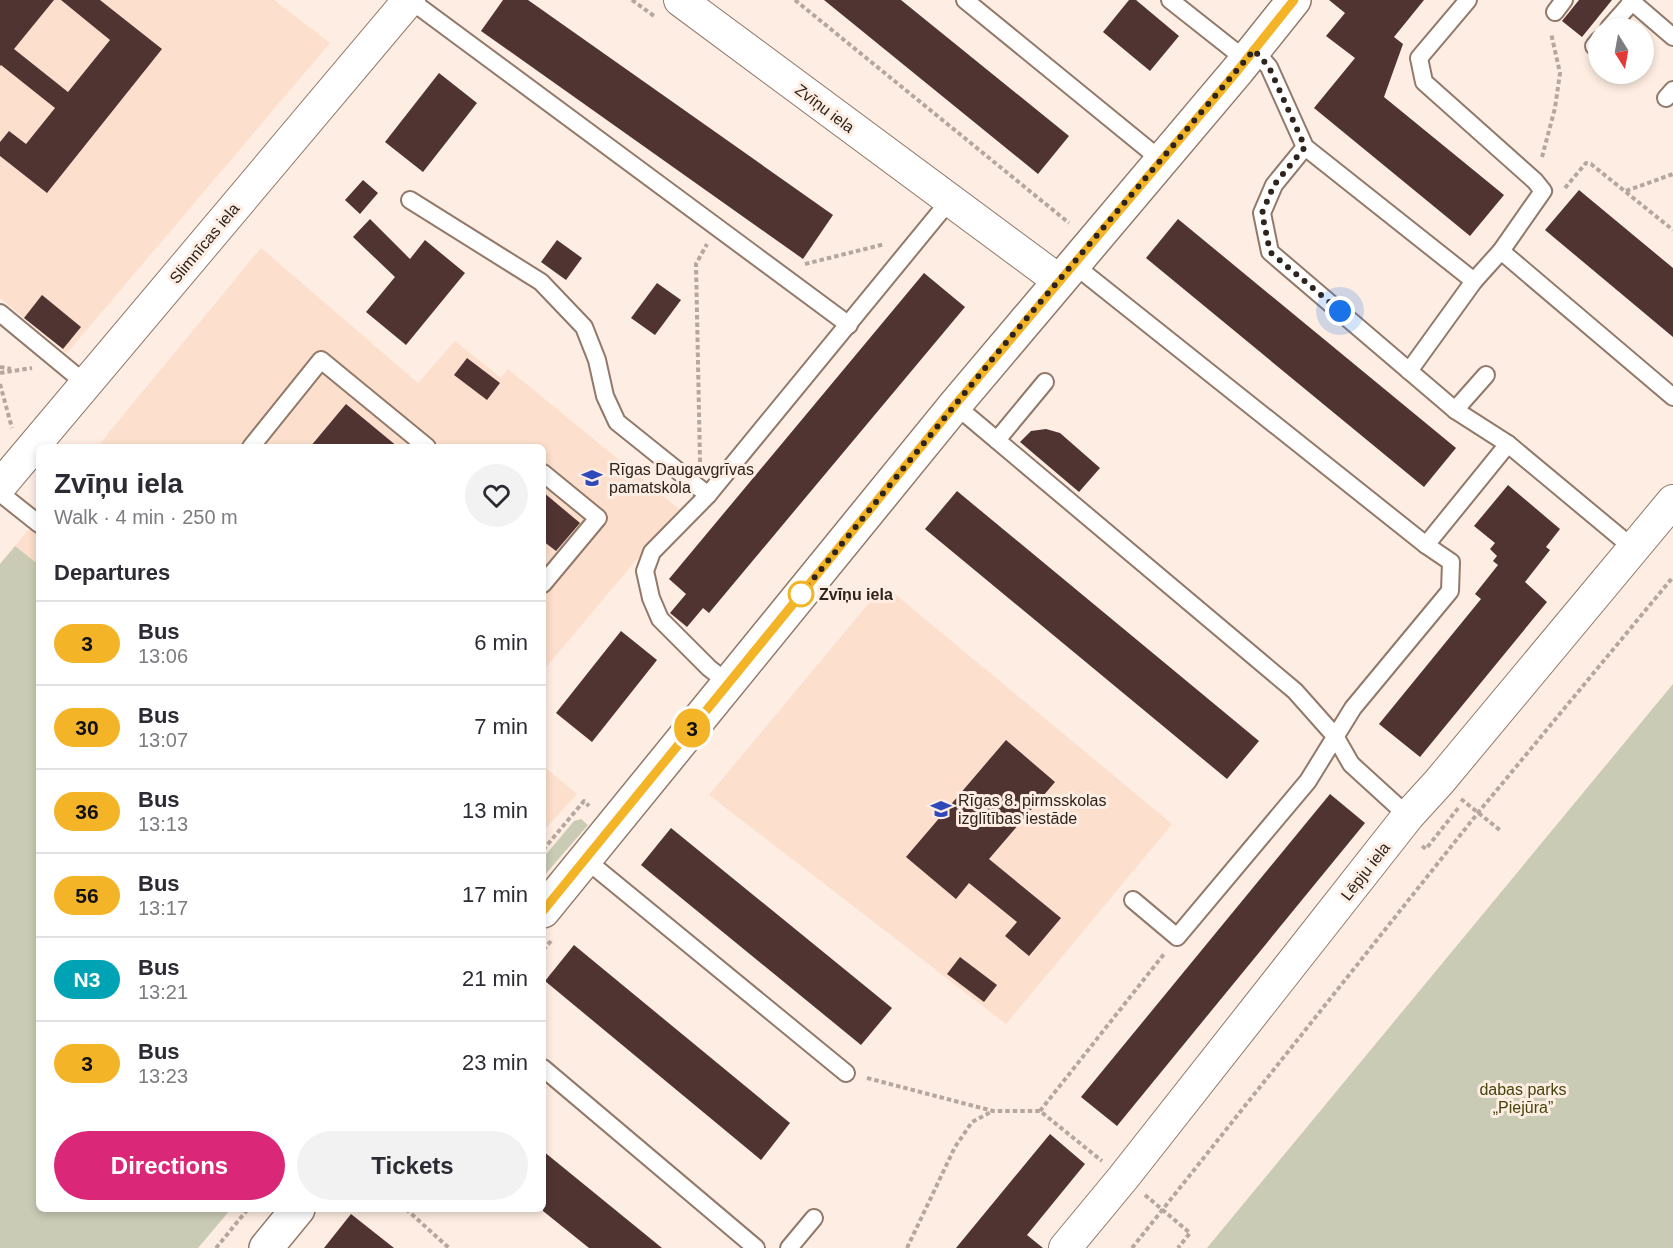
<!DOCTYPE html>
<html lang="en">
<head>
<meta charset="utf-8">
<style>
	:root { --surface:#fff; --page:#f2f2f3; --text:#2b2b33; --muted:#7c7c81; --line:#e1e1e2; --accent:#db2777 }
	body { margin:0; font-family:Helvetica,sans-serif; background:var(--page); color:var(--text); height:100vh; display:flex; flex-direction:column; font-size:22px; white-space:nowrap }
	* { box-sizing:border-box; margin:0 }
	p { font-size:20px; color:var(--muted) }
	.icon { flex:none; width:33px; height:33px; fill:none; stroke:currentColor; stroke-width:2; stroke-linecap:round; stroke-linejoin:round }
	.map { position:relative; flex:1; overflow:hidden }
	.drawer { position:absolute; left:36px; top:444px; width:510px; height:768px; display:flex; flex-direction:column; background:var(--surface); border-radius:9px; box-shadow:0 3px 9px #0003 }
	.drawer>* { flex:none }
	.badge { padding:0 12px; border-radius:20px; font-size:21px; line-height:39px }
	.needle { width:39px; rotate:169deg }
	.tools { position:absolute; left:1588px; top:18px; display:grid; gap:12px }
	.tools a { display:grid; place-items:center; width:66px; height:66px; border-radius:50%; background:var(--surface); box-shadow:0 3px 9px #0003; font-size:30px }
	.you { position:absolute; width:30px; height:30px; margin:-15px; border:4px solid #fff; border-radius:50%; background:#1a73e8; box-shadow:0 0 0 9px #1a73e833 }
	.map>.badge { position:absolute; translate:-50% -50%; box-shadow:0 0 0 3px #fff }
	h2 { padding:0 18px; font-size:22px; line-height:54px }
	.round { display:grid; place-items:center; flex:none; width:63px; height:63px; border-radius:32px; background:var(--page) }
	.overview { display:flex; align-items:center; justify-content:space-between; height:102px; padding:0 18px }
	h1 { font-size:28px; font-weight:600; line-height:45px }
	.action { display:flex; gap:12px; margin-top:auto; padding:12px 18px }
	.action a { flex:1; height:69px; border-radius:36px; background:var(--accent); color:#fff; font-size:24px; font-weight:600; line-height:69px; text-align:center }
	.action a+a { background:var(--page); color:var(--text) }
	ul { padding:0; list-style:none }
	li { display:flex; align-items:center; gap:18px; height:84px; padding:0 18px; border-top:2px solid var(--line) }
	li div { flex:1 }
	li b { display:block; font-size:22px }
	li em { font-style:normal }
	li .badge { min-width:66px; font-weight:700; text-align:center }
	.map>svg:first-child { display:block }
</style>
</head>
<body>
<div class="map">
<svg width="1673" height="1248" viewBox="0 0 1673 1248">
	<rect width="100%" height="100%" fill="#feede2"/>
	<g fill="#fcdfcd">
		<path d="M0,0h274l56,43 -263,310 -67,-55z"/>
		<path d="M261,248l157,135 37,-42 46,37 7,-9 171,140 -136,162v-224h-446z"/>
		<path d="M39,517v48l-24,-19z"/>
		<path d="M884,585l288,239 -166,200 -297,-229z"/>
		<path d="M543,766l34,28 -34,37z"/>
	</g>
	<g fill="#c9cbb5">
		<path d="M15,546l24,19v644h192l-33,39h-198v-684z"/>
		<path d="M1673,684v564h-466z"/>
		<path d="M581,819l7,6 -45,52v-19l31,-37z"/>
	</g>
	<g fill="#4f3432">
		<path d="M0,0h54l-40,49 54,43 42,-52 -49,-40h39l62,49 -115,144 -47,-37v-14l9,-11 17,13 29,-36 -54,-43 -1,1z"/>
		<path d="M503,0h25l305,215 -30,44 -322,-228z"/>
		<path d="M824,0h77l168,136 -31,38z"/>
		<path d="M1129,0h7l43,36 -29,35 -47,-39z"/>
		<path d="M1329,0h95l-30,37 9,7 -19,53 120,98 -34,41 -156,-128 41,-50 -29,-22 19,-23z"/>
		<path d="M1579,0h33l-30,37 -20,-16z"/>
		<path d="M439,73l38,30 -54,69 -38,-30z"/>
		<path d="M363,180l15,13 -18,21 -15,-14z"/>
		<path d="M1579,190l94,78v69l-128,-107z"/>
		<path d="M370,219l40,40 15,-19 40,33 -59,72 -40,-33 29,-35 -42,-40z"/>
		<path d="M1178,219l278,229 -32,39 -278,-229z"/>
		<path d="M557,240l25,18 -16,22 -25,-18z"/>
		<path d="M924,273l41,34 -256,306 -6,-5 -16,19 -17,-14 16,-19 -17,-15z"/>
		<path d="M657,283l24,17 -26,35 -24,-17z"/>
		<path d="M42,295l39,32 -18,22 -39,-31z"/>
		<path d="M467,358l33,25 -13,17 -33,-25z"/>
		<path d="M346,404l52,43h-88z"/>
		<path d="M1046,429l14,4 40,35 -21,24 -59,-50 11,-11z"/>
		<path d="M1508,485l52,44 -14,18 4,3 -25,32 22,20 -127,155 -41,-33 102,-125 -6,-5 23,-29 -5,-4 4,-5 -7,-7 5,-6 -21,-17z"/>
		<path d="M957,491l302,250 -32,38 -302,-250z"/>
		<path d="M543,492l37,31 -24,28 -13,-10z"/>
		<path d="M621,631l36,29 -65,82 -36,-29z"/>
		<path d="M1006,740l49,42 -66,77 72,59 -32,38 -24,-20 12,-14 -48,-39 -13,16 -50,-42z"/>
		<path d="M1330,794l35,29 -248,303 -36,-29z"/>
		<path d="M671,828l221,180 -31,37 -220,-180z"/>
		<path d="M574,945l216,178 -29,37 -216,-179z"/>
		<path d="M960,957l37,28 -13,17 -37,-28z"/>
		<path d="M1050,1134l35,30 -58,71 16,13h-87z"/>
		<path d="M543,1151l119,97h-73l-46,-37z"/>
		<path d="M351,1214l43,34h-70z"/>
	</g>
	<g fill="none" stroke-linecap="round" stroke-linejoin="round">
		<g stroke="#927969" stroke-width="20">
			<g id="lane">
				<path d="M410,0l439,325"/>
				<path d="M965,0l196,160"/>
				<path d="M1170,0l76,60"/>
				<path d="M1468,0l-49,58 5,24 111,99 8,10 -42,60"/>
				<path d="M1630,0l43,37"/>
				<path d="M1555,12l9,-12"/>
				<path d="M1609,28l23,-26"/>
				<path d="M1594,46l5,-6"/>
				<path d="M1254,50l15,17 36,80 169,134 27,-30 172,146"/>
				<path d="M1666,98l7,-8"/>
				<path d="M1305,147l-31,38 -12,28 8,39 185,158 53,34 125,104"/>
				<path d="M410,200l131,82 43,45 13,33 8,36 12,26 91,73"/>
				<path d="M1073,264l353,281 25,17 -1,29 -97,117 -45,73 -131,156 -44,-37"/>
				<path d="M0,313l86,71"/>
				<path d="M1409,371l65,-90"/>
				<path d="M955,405l340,286 40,45 16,28 57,52"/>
				<path d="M1455,410l31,-35"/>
				<path d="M997,440l48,-58"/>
				<path d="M251,447l70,-87 106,87"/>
				<path d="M543,473l55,45 -55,66"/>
				<path d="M0,493l39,31"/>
				<path d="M1426,545l82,-101"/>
				<path d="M728,683l-19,-15 -49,-49 -9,-21 -6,-27 7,-19 56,-57 242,-295"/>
				<path d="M585,859l261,214"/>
				<path d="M543,1068l213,180"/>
				<path d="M789,1248l25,-30"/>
			</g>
		</g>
		<g stroke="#927969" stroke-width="34">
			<g id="street">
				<path d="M680,0l378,280"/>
				<path d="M0,486l409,-486"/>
				<path d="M1065,1248l58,-70 285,-362 31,-34 234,-281"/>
			</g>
		</g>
		<g stroke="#927969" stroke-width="36">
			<g id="secondary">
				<path d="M543,911l412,-506 283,-335 56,-70"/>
				<path d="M266,1248l32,-39"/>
			</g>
		</g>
		<g stroke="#b6a79e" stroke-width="4" stroke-dasharray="4.5 3" stroke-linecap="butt">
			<path d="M632,0l22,16"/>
			<path d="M795,0l274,223"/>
			<path d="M1542,157l13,-49 5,-35 -9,-40"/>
			<path d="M1565,188l21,-25 5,1 82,66"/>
			<path d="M1626,191l47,-17"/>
			<path d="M805,264l80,-20"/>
			<path d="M0,367l11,2"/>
			<path d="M0,373l32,-5"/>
			<path d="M0,384l12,44"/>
			<path d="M700,462l-4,-198 11,-20"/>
			<path d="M1461,799l40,32"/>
			<path d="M1422,846l4,3 33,-42"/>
			<path d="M543,850l41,-49 5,5"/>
			<path d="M543,950l8,-9"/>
			<path d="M867,1078l126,33h47l62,50"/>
			<path d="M1040,1111l124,-157"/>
			<path d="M1145,1195l45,38 -12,15"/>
			<path d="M406,1209l43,39"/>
			<path d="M216,1248l32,-39"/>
			<path d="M907,1248l48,-101 17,-25 21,-11"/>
			<path d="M1132,1248l345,-434 196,-237"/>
		</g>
		<use href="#lane" stroke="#fff" stroke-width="16"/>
		<use href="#street" stroke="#fff" stroke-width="32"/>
		<use href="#secondary" stroke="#fff" stroke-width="33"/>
	</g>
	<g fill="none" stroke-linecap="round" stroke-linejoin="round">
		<g stroke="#fff" stroke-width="14">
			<path id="line" d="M543,911l412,-506 283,-335 56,-70"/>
		</g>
		<use href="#line" stroke="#f4b427" stroke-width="9"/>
		<path stroke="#2e241e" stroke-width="6" stroke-dasharray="0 10.8" d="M801,594l198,-243 255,-301 15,17 36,80 -31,38 -12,28 8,39 70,59"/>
	</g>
	<defs>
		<g id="school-bare" transform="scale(1.62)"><path d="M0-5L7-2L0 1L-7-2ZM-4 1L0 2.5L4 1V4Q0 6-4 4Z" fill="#3049ba" stroke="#feede2" stroke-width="2.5" paint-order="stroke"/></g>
	</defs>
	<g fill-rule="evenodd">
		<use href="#school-bare" x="592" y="478"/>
		<use href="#school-bare" x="941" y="809"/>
	</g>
	<circle fill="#fff" stroke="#f4b427" stroke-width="3" cx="801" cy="594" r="12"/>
	<g text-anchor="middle" stroke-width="6" stroke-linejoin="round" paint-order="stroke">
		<g font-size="16" fill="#2e241e" stroke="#feede2">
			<text transform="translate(825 108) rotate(37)" y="6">Zvīņu iela</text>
			<text transform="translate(204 243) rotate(-50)" y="6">Slimnīcas iela</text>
			<text transform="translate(1365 871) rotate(-52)" y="6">Lēpju iela</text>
		</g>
		<g font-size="16" fill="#2e241e" stroke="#feede2" text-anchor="start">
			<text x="609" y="475">Rīgas Daugavgrīvas<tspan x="609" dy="18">pamatskola</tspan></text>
			<text x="958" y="806">Rīgas 8. pirmsskolas<tspan x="958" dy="18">izglītības iestāde</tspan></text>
		</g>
		<g font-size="16" font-weight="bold" fill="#2e241e" stroke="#feede2" text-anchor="start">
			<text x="819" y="600">Zvīņu iela</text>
		</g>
		<g font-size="16" fill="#44460d" stroke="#feede2">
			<text x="1523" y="1095">dabas parks<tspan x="1523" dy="18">„Piejūra”</tspan></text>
		</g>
	</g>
</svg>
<div class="tools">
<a><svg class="needle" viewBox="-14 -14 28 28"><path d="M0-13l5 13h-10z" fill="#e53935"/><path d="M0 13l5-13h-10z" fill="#7c7c81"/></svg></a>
</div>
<div class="you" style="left:1340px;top:311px"></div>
<b class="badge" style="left:692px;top:728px;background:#f4b427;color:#111">3</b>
<section class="drawer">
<div class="overview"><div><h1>Zvīņu iela</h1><p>Walk · 4 min · 250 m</p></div><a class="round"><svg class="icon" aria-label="heart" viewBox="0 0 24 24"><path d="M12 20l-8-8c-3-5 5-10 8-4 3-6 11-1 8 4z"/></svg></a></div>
<h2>Departures</h2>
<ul>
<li><span class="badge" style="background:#f4b427;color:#111">3</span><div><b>Bus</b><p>13:06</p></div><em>6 min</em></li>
<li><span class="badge" style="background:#f4b427;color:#111">30</span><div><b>Bus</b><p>13:07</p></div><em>7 min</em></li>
<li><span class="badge" style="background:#f4b427;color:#111">36</span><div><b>Bus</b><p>13:13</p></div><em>13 min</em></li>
<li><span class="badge" style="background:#f4b427;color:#111">56</span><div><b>Bus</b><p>13:17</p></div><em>17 min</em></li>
<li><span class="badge" style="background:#00a3b4;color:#fff">N3</span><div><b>Bus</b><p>13:21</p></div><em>21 min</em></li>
<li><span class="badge" style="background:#f4b427;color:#111">3</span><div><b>Bus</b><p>13:23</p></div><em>23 min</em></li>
</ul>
<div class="action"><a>Directions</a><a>Tickets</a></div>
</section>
</div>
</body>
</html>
